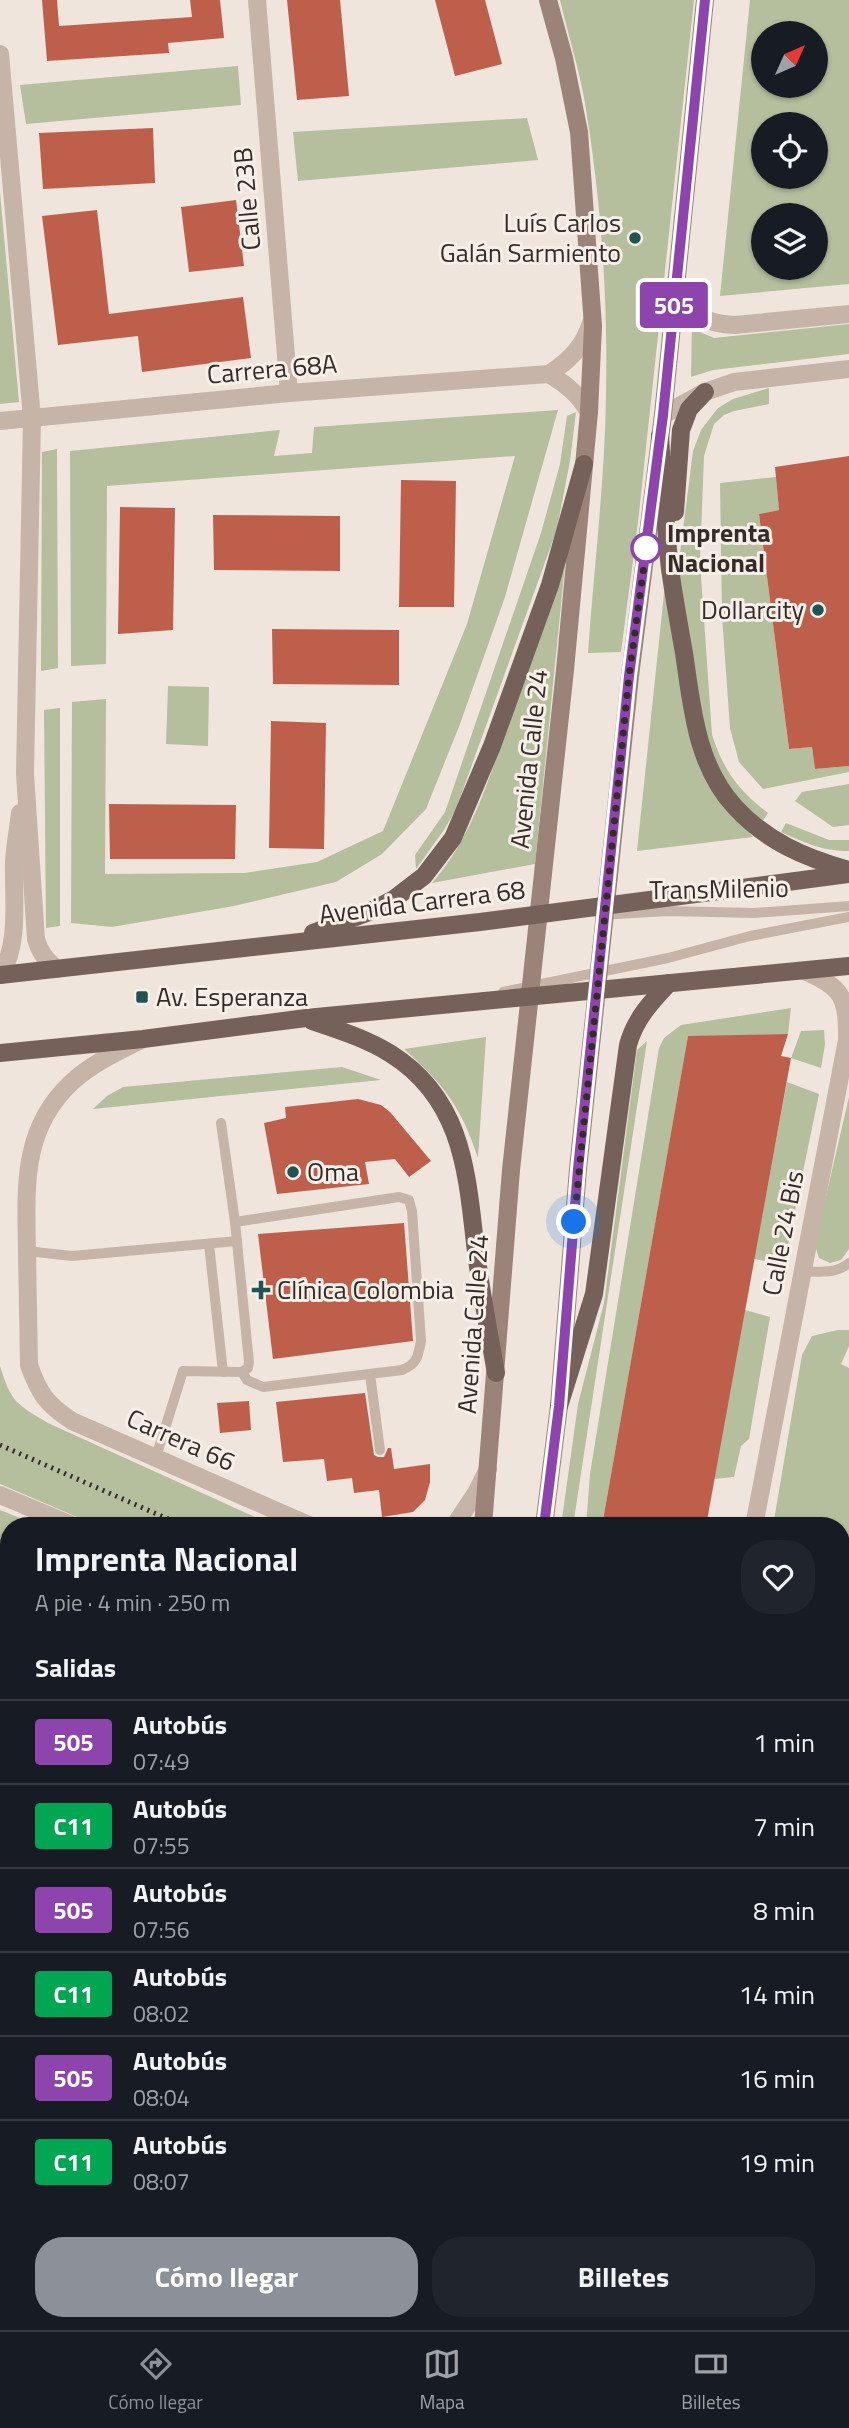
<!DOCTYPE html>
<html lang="es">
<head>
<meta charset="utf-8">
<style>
	:root { --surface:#171b24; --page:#20242c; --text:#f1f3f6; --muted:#9ea1a6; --line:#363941; --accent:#8c9099 }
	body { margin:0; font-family:"Titillium Web",sans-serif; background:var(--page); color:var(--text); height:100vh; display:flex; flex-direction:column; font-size:26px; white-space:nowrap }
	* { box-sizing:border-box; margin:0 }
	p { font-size:23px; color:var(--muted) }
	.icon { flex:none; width:38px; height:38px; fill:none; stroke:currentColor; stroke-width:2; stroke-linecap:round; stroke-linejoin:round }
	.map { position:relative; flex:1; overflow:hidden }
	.panel { position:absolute; left:0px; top:1517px; width:850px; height:814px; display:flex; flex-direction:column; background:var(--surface); border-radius:28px 28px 0 0; box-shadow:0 2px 5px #0004 }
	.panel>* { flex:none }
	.badge { padding:0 14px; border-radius:5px; font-size:24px; line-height:46px }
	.needle { width:46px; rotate:45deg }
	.tools { position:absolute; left:751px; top:21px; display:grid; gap:14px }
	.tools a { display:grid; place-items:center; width:77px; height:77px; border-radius:50%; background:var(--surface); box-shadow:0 2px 5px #0004; font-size:35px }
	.you { position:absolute; width:35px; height:35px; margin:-18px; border:5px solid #fff; border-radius:50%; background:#1a73e8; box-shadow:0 0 0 10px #1a73e833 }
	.map>.badge { position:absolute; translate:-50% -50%; box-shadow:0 0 0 4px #fff }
	h2 { padding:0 35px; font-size:26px; line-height:63px }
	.round { display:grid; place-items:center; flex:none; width:74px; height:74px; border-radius:28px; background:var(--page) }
	.overview { display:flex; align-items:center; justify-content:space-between; height:119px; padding:0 35px }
	h1 { font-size:33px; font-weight:700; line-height:52px }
	.cta { display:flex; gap:14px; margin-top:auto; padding:14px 35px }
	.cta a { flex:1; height:80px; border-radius:28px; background:var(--accent); color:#fff; font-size:28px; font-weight:700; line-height:80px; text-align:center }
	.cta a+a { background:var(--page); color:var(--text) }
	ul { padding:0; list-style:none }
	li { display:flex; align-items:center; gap:21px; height:84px; padding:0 35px; border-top:2px solid var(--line) }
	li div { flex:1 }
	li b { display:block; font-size:26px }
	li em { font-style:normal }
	li .badge { min-width:77px; font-weight:700; text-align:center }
	.menu { display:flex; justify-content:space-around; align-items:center; height:98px; border-top:2px solid var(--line); background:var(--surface); font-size:19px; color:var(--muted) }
	.menu a { display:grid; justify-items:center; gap:4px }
	.menu .on { color:var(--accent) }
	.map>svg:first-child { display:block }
</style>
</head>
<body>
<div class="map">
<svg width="849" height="2330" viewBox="0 0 849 2330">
	<rect width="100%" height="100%" fill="#f0e5dc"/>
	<g fill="#b5be9d" fill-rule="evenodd">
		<path d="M560,0h134l-56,522 -17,130 -33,1c6,-86 17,-173 18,-259 2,-97 -5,-195 -21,-291 -6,-34 -17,-69 -25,-103z"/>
		<path d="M750,0h99v284l-129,12zM763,33h53v53h-53zM763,124h53v53h-53zM763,215h53v53h-53z"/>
		<path d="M238,66l3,39 -215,19 -6,-39z"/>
		<path d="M527,118l11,42 -240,21 -5,-49z"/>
		<path d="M0,192l19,210 -19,2z"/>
		<path d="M849,324v30l-136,16 -22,7 1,-52 10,8 12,5z"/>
		<path d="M769,388v16l-35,7 -10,4 -10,9 -10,32 -4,105 12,174c12,36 26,55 56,78l-6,9 -33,-33 -25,-53 -26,-167 15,-118 8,-21 17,-22 15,-9z"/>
		<path d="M558,410l-53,187 -45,127 -34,85 -44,45 -46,28 -102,24 -122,21 -41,-4 1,-221 34,-3 -1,175 139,-1 73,-11 66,-31 84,-207 48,-168 -408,30 -1,178 -35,2 -1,-215 210,-21 -6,26 38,-3 2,-26z"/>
		<path d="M576,412l-6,49 -13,68 -101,280 -12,21 -28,39 -1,-14 30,-43 96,-279 19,-69 7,-48z"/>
		<path d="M57,449l1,219 -17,3 1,-219z"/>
		<path d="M776,477l3,33 -20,4 30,235 23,-2 3,22 34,-3v6l-86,17 -24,-27 -9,-34 -8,-112 -2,-133z"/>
		<path d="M565,565l-30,299 -103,19c40,-45 56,-103 76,-158 19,-53 38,-107 57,-160z"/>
		<path d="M665,584l54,210 34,43 -116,14z"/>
		<path d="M168,686l41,1 -1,59 -42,-2z"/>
		<path d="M60,708v218l-14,2 -2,-218z"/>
		<path d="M849,784v41l-16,2 -38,-26 7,-9z"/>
		<path d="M786,823l43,17h20v11c-27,0 -44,-8 -68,-19z"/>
		<path d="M791,1008l-3,26 -100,3 -86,489h-16l4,-52 69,-426 5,-10 17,-13z"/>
		<path d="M824,1030l1,14 -4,24 -30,-10 10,-27z"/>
		<path d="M486,1037l-8,121c-17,-52 -34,-73 -74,-109z"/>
		<path d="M647,1041l-74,485h-12l17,-122 26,-101 33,-253z"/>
		<path d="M342,1067l39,13 -288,29 14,-13 16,-9z"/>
		<path d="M787,1082l32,12 -35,170 -30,-5z"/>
		<path d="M849,1097v152l-8,11 -11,3 -11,-5 -3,-9 1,-14z"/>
		<path d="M745,1310l25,7 -21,122 -8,7 -7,31 -20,2z"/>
		<path d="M838,1330h11v16l-8,18 8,4v187l-7,12v-41h-69l29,-171 10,-19z"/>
		<path d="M0,1366c11,36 16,38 48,57l227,103h-177l-98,-42z"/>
		<path d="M0,1510l40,16h-31v54h-9z"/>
		<path d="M0,1799h9v65l-9,-1z"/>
		<path d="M849,1934v258l-7,-1v-225z"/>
		<path d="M842,2238l7,1v91h-53l-29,-6 75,-2z"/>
	</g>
	<g fill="#be5f4c">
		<path d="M42,0h15l2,26 133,-9 -2,-17h30l4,38 -56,5 1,10 -122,8z"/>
		<path d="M287,0h53l9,96 -52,4z"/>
		<path d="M435,0h50l17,64 -47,12z"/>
		<path d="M153,128l2,55 -112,6 -4,-56z"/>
		<path d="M236,200l8,66 -55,6 -8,-65z"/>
		<path d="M97,210l12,104 134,-17 8,61 -109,14 -4,-36 -80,9 -16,-129z"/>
		<path d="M849,456v310l-34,3 -3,-22 -23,2 -30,-235 20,-4 -4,-43z"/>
		<path d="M401,480l55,1 -2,126h-55z"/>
		<path d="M120,507l55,1 -2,122 -55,4z"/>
		<path d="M213,515l127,1v55l-126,-1z"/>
		<path d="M272,629l127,1v55l-126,-1z"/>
		<path d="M271,721l55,2 -2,126 -55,-1z"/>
		<path d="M109,804l127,1 -1,54h-125z"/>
		<path d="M788,1034l-7,22 10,2 -85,468h-104l86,-490z"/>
		<path d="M358,1099l23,6 9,7 41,49 -22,16 -14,-18 -30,3 4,22 -92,10 -13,-71 22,-5 -1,-11z"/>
		<path d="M404,1223l9,118 -140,18 -15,-125z"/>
		<path d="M365,1393l9,62 4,2h6l4,-9h3l3,21 36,-5v18l-5,18 -12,12 -31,5 -3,-27 -25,3 -2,-15 -25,3 -3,-22 -41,3 -7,-60z"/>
		<path d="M249,1401l2,29 -31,3 -3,-30z"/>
	</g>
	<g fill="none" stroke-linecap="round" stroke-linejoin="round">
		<g stroke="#c7b4a8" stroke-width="10">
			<path d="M600,915l68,-4 86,2 95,-7"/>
			<path d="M503,992l165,-34 82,-22 99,-19"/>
			<path d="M235,1222l164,-25 10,3 3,11 9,130c-3,16 -4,23 -19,29l-139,17 -16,-7 -5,-8"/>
			<path d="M209,1244l14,128"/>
			<path d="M27,1251l45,5 165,-15"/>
			<path d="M802,1271c17,1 34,3 47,-8"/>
			<path d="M370,1374l10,76"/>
			<path d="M156,1457l27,-86 59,1 6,-4 1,-6 -14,-140 -14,-99"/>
			<path d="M751,2330l1,-8"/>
		</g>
		<g stroke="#c7b4a8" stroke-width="18">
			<path d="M257,0l32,393"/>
			<path d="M0,54l32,364 -7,356 11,165c4,14 10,21 21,30"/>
			<path d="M549,374c18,11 29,20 40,38"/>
			<path d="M0,421l289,-28 260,-19c21,-14 34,-27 42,-51"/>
			<path d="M1,975c19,-34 12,-75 13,-113 1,-17 4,-33 6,-49"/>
			<path d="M0,1495l74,31"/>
			<path d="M754,1526l93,-486c1,-41 -4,-53 -43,-69"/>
			<path d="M842,1770l7,3"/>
			<path d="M842,1855l7,2"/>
			<path d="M0,2122h9"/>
			<path d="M842,2211l7,1"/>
			<path d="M128,2330v-8"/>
		</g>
		<g stroke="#c7b4a8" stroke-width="18">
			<path d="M675,295c20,20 30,29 60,30l114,-11"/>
			<path d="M663,415l42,-23 29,-10 115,-13"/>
			<path d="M141,1040c-24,12 -50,24 -69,42 -51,47 -46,106 -45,170 1,37 1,75 2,113 10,28 17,39 43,56l239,105"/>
			<path d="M454,1526l22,-33 12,-24"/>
		</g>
		<g stroke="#9b837a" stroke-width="18">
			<path d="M483,1526l28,-356 54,-500 24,-258 4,-86 -14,-194 -15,-74 -16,-58"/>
			<path d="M544,1526l15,-120 19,-237 52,-493 33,-261 42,-415"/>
			<path d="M417,2330v-8"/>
			<path d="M474,2330l1,-8"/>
		</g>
		<g stroke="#76615a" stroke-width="18">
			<path d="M660,436c3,44 5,89 10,133 4,28 9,56 14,84 8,53 12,112 51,154 31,34 70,51 114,63"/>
			<path d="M675,512l6,-82 8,-21 16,-17"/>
			<path d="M313,933l56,-21 25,-13 30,-23 29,-38 39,-92 58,-161 34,-121"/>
			<path d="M0,975l480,-53 369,-48"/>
			<path d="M312,1021c27,9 55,18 79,33 73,46 76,121 85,198 5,40 13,81 20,121"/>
			<path d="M0,1053l143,-14 163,-21 543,-52"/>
			<path d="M559,1406l35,-112 34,-249c7,-26 23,-43 41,-62"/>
		</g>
		<g stroke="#352b28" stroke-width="5" stroke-dasharray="2 5" stroke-linecap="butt">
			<path d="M0,1445l184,81"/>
			<path d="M842,1813l7,3"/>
		</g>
	</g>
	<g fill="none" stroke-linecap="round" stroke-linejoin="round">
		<g stroke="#fff" stroke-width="16">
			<path id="line" d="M544,1526l15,-120 19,-237 51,-493 34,-261 42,-415"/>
		</g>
		<use href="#line" stroke="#8e44ad" stroke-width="10"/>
		<path stroke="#352b28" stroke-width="7" stroke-dasharray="0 12.6" d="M574,1222l55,-546 18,-133 -1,5"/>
	</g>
	<g fill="#205353" stroke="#f8efe8" stroke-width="2.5">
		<circle cx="635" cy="238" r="7"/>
		<circle cx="818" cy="610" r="7"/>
		<rect x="135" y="990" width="14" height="14" rx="3.5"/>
		<circle cx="293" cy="1172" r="7"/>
		<path d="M257.5 1279.5h7v7h7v7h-7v7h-7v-7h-7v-7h7z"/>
	</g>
	<circle fill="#fff" stroke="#8e44ad" stroke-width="3.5" cx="646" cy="548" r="14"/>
	<g text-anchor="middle" stroke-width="6" stroke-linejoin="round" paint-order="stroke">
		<g font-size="26" fill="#352b28" stroke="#f8efe8">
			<text transform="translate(247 199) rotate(-95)" y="9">Calle 23B</text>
			<text transform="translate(272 369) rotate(-5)" y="9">Carrera 68A</text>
			<text transform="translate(529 759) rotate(-84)" y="9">Avenida Calle 24</text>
			<text transform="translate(719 889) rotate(-1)" y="9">TransMilenio</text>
			<text transform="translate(422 902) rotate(-7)" y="9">Avenida Carrera 68</text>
			<text transform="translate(783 1233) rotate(-79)" y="9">Calle 24 Bis</text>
			<text transform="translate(473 1324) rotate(-86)" y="9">Avenida Calle 24</text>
			<text transform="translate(181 1440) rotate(24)" y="9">Carrera 66</text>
		</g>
		<g font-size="26" fill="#352b28" stroke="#f8efe8" text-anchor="start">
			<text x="621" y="232" text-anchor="end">Luís Carlos<tspan x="621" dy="30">Galán Sarmiento</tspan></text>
			<text x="804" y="619" text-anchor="end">Dollarcity</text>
			<text x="156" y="1006">Av. Esperanza</text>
			<text x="307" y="1181">Oma</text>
			<text x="277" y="1299">Clínica Colombia</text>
		</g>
		<g font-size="26" font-weight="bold" fill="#352b28" stroke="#f8efe8" text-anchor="start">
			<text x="667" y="542">Imprenta<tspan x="667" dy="30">Nacional</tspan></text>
		</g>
	</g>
</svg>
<div class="tools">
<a><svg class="needle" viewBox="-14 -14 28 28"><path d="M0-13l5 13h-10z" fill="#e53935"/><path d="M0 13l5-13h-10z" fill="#9ea1a6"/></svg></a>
<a><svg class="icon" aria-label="locate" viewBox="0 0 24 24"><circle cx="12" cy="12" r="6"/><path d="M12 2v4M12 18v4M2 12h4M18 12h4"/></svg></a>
<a><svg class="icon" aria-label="layers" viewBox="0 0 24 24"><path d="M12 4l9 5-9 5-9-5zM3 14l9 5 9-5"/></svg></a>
</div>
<div class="you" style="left:574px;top:1222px"></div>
<b class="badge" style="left:674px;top:305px;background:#8e44ad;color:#fff">505</b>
<section class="panel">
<div class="overview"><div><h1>Imprenta Nacional</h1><p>A pie · 4 min · 250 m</p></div><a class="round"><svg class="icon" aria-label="heart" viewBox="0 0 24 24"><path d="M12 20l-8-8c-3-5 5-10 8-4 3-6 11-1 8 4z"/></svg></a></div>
<h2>Salidas</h2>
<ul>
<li><span class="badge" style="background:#8e44ad;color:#fff">505</span><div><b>Autobús</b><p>07:49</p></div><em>1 min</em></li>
<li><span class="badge" style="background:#00a651;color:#fff">C11</span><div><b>Autobús</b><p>07:55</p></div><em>7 min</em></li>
<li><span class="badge" style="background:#8e44ad;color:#fff">505</span><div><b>Autobús</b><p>07:56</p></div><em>8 min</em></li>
<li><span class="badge" style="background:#00a651;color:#fff">C11</span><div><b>Autobús</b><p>08:02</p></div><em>14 min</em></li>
<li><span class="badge" style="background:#8e44ad;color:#fff">505</span><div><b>Autobús</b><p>08:04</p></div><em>16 min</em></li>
<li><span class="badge" style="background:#00a651;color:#fff">C11</span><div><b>Autobús</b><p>08:07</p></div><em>19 min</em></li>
</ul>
<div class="cta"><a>Cómo llegar</a><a>Billetes</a></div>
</section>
</div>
<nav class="menu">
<a class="on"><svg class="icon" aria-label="directions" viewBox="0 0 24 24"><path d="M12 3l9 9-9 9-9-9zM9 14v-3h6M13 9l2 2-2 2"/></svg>Cómo llegar</a>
<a><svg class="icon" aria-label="map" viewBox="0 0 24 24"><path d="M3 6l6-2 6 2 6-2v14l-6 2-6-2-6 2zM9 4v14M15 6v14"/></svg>Mapa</a>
<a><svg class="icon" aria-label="tickets" viewBox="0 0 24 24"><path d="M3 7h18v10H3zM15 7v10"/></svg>Billetes</a>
</nav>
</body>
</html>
